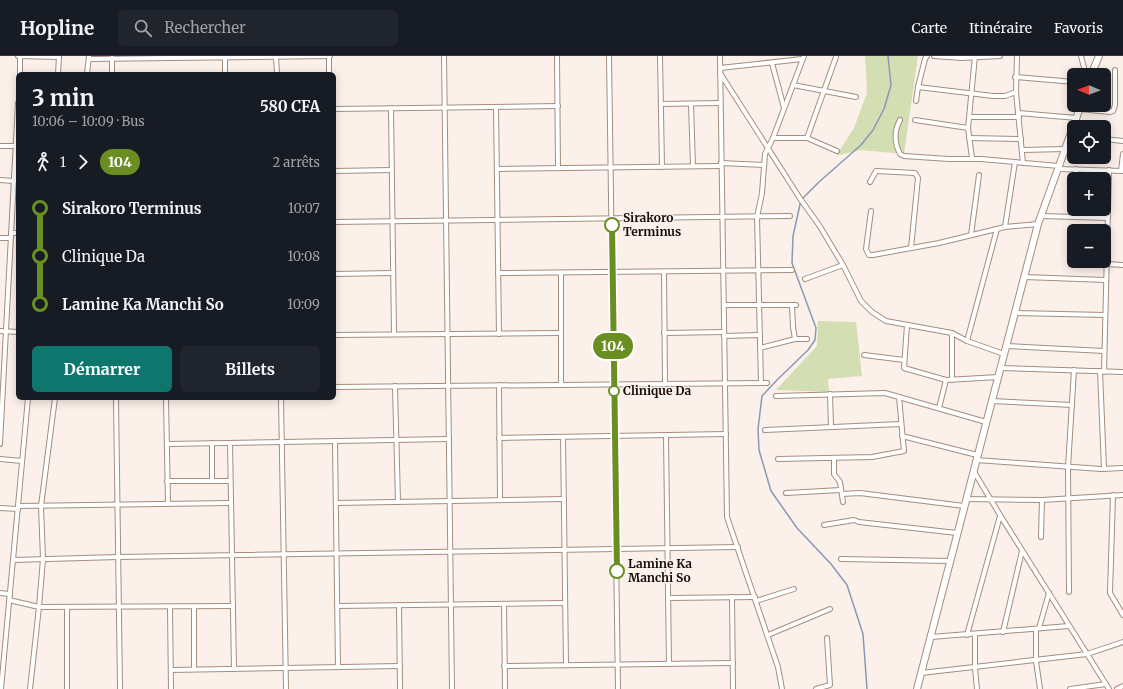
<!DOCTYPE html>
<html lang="fr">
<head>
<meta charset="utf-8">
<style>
	:root { --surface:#171b24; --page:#20242c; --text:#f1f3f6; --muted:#9ea1a6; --line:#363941; --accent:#0f766e }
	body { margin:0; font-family:Merriweather,serif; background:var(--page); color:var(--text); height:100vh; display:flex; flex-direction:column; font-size:15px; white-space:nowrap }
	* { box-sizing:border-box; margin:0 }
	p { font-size:13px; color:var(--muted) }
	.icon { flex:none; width:22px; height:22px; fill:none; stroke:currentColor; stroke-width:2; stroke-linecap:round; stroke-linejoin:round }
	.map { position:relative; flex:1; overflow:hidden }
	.details { position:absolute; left:16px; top:16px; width:320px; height:328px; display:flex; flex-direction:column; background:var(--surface); border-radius:6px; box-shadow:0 2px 10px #0003 }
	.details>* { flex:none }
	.badge { padding:0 8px; border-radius:13px; font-size:14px; line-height:26px }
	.needle { width:26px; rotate:271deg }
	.tools { position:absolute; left:1067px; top:12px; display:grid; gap:8px }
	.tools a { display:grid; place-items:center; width:44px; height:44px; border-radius:6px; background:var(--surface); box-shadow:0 2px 10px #0003; font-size:20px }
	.map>.badge { position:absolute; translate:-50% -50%; box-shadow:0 0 0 2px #fff }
	.legs { display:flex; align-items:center; gap:6px; height:44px; padding:0 16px; font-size:13px }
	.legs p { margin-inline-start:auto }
	.overview { display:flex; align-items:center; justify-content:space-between; height:68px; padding:0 16px }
	h1 { font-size:22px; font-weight:700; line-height:30px }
	.action { display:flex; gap:8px; margin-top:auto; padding:8px 16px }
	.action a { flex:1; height:46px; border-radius:6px; background:var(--accent); color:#fff; font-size:16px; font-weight:700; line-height:46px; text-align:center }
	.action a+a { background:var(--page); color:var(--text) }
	ul { padding:0 16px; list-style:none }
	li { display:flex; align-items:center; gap:14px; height:48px; font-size:15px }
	li i { display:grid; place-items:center; width:6px; height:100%; margin:0 5px; background:currentColor }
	li i::after { content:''; width:10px; height:10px; margin:-5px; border:3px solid; border-radius:50%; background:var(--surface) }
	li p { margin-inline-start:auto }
	li:first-child i { background:linear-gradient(#0000 50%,currentColor 0) }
	li:last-child i { background:linear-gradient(currentColor 50%,#0000 0) }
	header { display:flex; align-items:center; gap:24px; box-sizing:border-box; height:56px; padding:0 20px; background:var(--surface); border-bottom:1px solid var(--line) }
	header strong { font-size:19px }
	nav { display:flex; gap:22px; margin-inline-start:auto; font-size:14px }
	.search { width:280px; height:36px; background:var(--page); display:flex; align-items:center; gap:10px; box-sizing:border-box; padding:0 14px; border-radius:6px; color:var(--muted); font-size:15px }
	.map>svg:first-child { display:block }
</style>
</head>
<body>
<header>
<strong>Hopline</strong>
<div class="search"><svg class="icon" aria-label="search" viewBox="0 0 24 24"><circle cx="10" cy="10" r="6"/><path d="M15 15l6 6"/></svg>Rechercher</div>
<nav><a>Carte</a><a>Itinéraire</a><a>Favoris</a></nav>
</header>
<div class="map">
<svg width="1123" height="633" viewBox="0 0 1123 633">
	<rect width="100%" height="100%" fill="#fcf1ea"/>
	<g fill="#d3deb2">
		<path d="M865,0h53l-14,98 -44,-4 -24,6 18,-28 13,-35z"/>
		<path d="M818,265l38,1 6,54 -34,3 1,13 -53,-2 41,-44z"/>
	</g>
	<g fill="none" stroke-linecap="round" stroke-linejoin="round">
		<path stroke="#8999b4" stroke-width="1.5" d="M867,633l-4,-55 -16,-49 -16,-21 -34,-36 -26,-37 -12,-41 -1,-21 4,-33 15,-16 31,-30 7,-10 1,-12 -24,-65 1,-27 8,-36 18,-18 42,-37 12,-15 11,-21 7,-24 -3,-29"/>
		<g stroke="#a58d7d" stroke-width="6">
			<g id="street">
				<path d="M18,0l41,1"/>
				<path d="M225,0v18"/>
				<path d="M276,0l1,18"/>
				<path d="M329,0v18"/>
				<path d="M444,0l8,633"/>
				<path d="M557,0l1,112"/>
				<path d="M609,0l9,633"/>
				<path d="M660,0l2,111"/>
				<path d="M720,0l7,461 51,150 4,22"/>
				<path d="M934,0l28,2 38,-2"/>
				<path d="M1017,0l-1,36 7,71"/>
				<path d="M1081,0l5,19"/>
				<path d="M112,2v16"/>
				<path d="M89,3l241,-3"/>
				<path d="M772,7l12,45"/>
				<path d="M720,12l82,-9"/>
				<path d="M720,17l81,127 18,25 24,40 18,36 11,11 14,9 66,12 15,8 37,13"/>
				<path d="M20,18v-18"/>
				<path d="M58,18l1,-18"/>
				<path d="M87,18l2,-18"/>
				<path d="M1015,21l59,5"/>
				<path d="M793,29l63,12"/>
				<path d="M918,31l7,-28 2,-3"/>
				<path d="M916,45l2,-14 75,9h12l11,-4"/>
				<path d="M661,48l59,-1"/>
				<path d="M691,48l2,62"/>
				<path d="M496,51l3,227"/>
				<path d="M391,52l3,226"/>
				<path d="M334,53l224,-3"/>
				<path d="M1080,53l30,3 3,-1 2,-6v-35"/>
				<path d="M1018,57l59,5"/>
				<path d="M969,61h50"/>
				<path d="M900,64c-6,11 -6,22 0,34l4,2 45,3h32l78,7"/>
				<path d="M915,64l53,8"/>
				<path d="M773,82h34l30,13"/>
				<path d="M807,82l29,-81"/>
				<path d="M969,82l52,1"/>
				<path d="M1104,83l19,2"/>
				<path d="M0,90h18"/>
				<path d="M1022,94l43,-1"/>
				<path d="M972,102l-4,-30 7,-72"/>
				<path d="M721,107l43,2"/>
				<path d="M497,113l224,-3"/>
				<path d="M1058,113l65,2"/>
				<path d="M334,115l58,-1"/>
				<path d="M1121,115l2,-17"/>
				<path d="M1076,123v-10"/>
				<path d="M0,124l14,1"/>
				<path d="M870,126l6,-11 39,2 3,5 -7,70"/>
				<path d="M871,155l-5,38 3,6h4l66,-12 66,-16 33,-3"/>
				<path d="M1041,160l67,2"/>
				<path d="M1073,161l1,-13"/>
				<path d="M334,166l456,-6"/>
				<path d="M1005,171l10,-65"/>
				<path d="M11,177h7"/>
				<path d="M971,179l8,-60"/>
				<path d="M0,182h11"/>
				<path d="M1107,208l16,1"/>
				<path d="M664,216l1,112"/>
				<path d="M498,217l294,-3"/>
				<path d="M334,218l59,-1"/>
				<path d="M1024,221l82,3"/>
				<path d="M805,223l38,-14"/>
				<path d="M724,249h72"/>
				<path d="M792,249l1,22 2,12"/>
				<path d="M1014,257l91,2"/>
				<path d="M907,269l-3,43 42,12 52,-3"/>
				<path d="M0,275l18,1"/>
				<path d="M664,277l60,-1"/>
				<path d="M334,279l227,-2"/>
				<path d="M724,280l36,-1"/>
				<path d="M967,285l30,-112"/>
				<path d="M1006,290l98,5"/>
				<path d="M760,292l35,-9h12"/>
				<path d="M864,299l40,5"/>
				<path d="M1000,312l123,4"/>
				<path d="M1100,315l4,98"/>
				<path d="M1104,316l5,-202"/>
				<path d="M952,324v-47"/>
				<path d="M761,327l-4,-166 5,-24 3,-39 8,-16 31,-82"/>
				<path d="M499,329l1,115"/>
				<path d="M561,329v-112"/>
				<path d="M395,330l3,116"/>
				<path d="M334,331l433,-4"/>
				<path d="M830,338l1,33"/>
				<path d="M776,340l109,-3 101,29"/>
				<path d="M116,342l4,291"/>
				<path d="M166,342l2,106"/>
				<path d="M281,342l5,291"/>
				<path d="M991,345l81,4"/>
				<path d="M939,352l7,-28"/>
				<path d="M765,374l136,-6"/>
				<path d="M666,380l3,228"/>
				<path d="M902,380l75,19"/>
				<path d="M563,381l3,228"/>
				<path d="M499,382l227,-4"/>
				<path d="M335,385l3,226"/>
				<path d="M212,387v38"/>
				<path d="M230,387l4,226"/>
				<path d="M0,388l18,-341"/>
				<path d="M167,388l282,-5"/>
				<path d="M834,402v16l6,8 3,20"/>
				<path d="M0,403l22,2"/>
				<path d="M778,403l94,-2 32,-6 -5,-54"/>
				<path d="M976,404l125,9 22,-1"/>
				<path d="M973,414l27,45 109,174"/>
				<path d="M167,425h63"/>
				<path d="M786,437l55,-3"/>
				<path d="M842,438l18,-1 104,13"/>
				<path d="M1113,439l-3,98 13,22"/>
				<path d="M966,443l76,1 81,-5"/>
				<path d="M336,447l228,-4"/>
				<path d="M18,450l213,-3"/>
				<path d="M0,452l18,1"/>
				<path d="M824,469l30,-5 5,2 98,11"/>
				<path d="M1041,481l1,-37"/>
				<path d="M841,503l109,2"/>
				<path d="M13,504l105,-3 620,-10"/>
				<path d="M1069,536l-1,-125 6,-97"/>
				<path d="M0,537l10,1"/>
				<path d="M732,541l1,92"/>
				<path d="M668,542l87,-1"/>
				<path d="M9,544l30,7 194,-1"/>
				<path d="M756,545l38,-12"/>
				<path d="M504,548l1,85"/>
				<path d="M399,549l1,84"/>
				<path d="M337,550l228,-3"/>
				<path d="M170,551l1,82"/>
				<path d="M1039,572l10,-35"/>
				<path d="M1036,573v32l4,28"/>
				<path d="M1003,576l19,-81"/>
				<path d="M975,578v34l2,21"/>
				<path d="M768,579l62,-26"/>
				<path d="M967,579l33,-119"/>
				<path d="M931,581l138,-11"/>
				<path d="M504,610l229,-3"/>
				<path d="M194,613v-62"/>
				<path d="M171,614l229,-4"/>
				<path d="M921,617l166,-19 36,-12"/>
				<path d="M1,633l27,-291"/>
				<path d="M30,633l9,-82 4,-48 -2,-53 14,-108"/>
				<path d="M67,633v-81"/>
				<path d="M816,633l14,-4 -3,-47"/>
				<path d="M1070,633l36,-5"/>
				<path d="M1117,633l6,-3"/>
			</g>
		</g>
		<g stroke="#a58d7d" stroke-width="8">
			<g id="secondary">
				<path d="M1091,19l8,-19"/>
				<path d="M917,633l121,-465 43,-119"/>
			</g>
		</g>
		<use href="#street" stroke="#fff" stroke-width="4"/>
		<use href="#secondary" stroke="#fff" stroke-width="6"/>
	</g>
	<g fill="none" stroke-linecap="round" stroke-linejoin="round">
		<g stroke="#fff" stroke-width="9">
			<path id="line-1" d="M612,169l5,346"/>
		</g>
		<use href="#line-1" stroke="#6b8e23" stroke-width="6"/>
	</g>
	<g fill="#fff" stroke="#6b8e23" stroke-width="2">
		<circle cx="612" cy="169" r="7"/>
		<circle cx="614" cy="335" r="5"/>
		<circle cx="617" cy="515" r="7"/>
	</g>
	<g text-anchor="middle" stroke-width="3" stroke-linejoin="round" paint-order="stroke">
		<g font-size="12" font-weight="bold" fill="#140c07" stroke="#fcf1ea" text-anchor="start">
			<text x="623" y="166">Sirakoro<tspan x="623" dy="14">Terminus</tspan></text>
			<text x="623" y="339">Clinique Da</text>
			<text x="628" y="512">Lamine Ka<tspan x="628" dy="14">Manchi So</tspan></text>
		</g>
	</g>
</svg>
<div class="tools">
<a><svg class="needle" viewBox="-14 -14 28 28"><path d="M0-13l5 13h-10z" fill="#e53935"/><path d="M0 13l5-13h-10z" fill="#9ea1a6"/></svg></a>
<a><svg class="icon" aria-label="locate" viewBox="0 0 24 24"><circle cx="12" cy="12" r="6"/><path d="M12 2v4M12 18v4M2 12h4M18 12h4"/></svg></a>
<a>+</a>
<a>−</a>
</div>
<b class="badge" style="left:613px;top:290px;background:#6b8e23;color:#fff">104</b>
<section class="details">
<div class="overview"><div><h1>3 min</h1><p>10:06 – 10:09 · Bus</p></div><b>580 CFA</b></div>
<div class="legs"><svg class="icon" aria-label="walk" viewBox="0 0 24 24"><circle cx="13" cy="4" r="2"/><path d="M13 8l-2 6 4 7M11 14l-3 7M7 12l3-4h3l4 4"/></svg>1<svg class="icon" aria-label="forward" viewBox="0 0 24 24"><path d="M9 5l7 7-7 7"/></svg><b class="badge" style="background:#6b8e23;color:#fff">104</b><p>2 arrêts</p></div>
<ul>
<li><i style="color:#6b8e23"></i><b>Sirakoro Terminus</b><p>10:07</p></li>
<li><i style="color:#6b8e23"></i><span>Clinique Da</span><p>10:08</p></li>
<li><i style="color:#6b8e23"></i><b>Lamine Ka Manchi So</b><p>10:09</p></li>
</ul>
<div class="action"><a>Démarrer</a><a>Billets</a></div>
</section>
</div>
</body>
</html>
